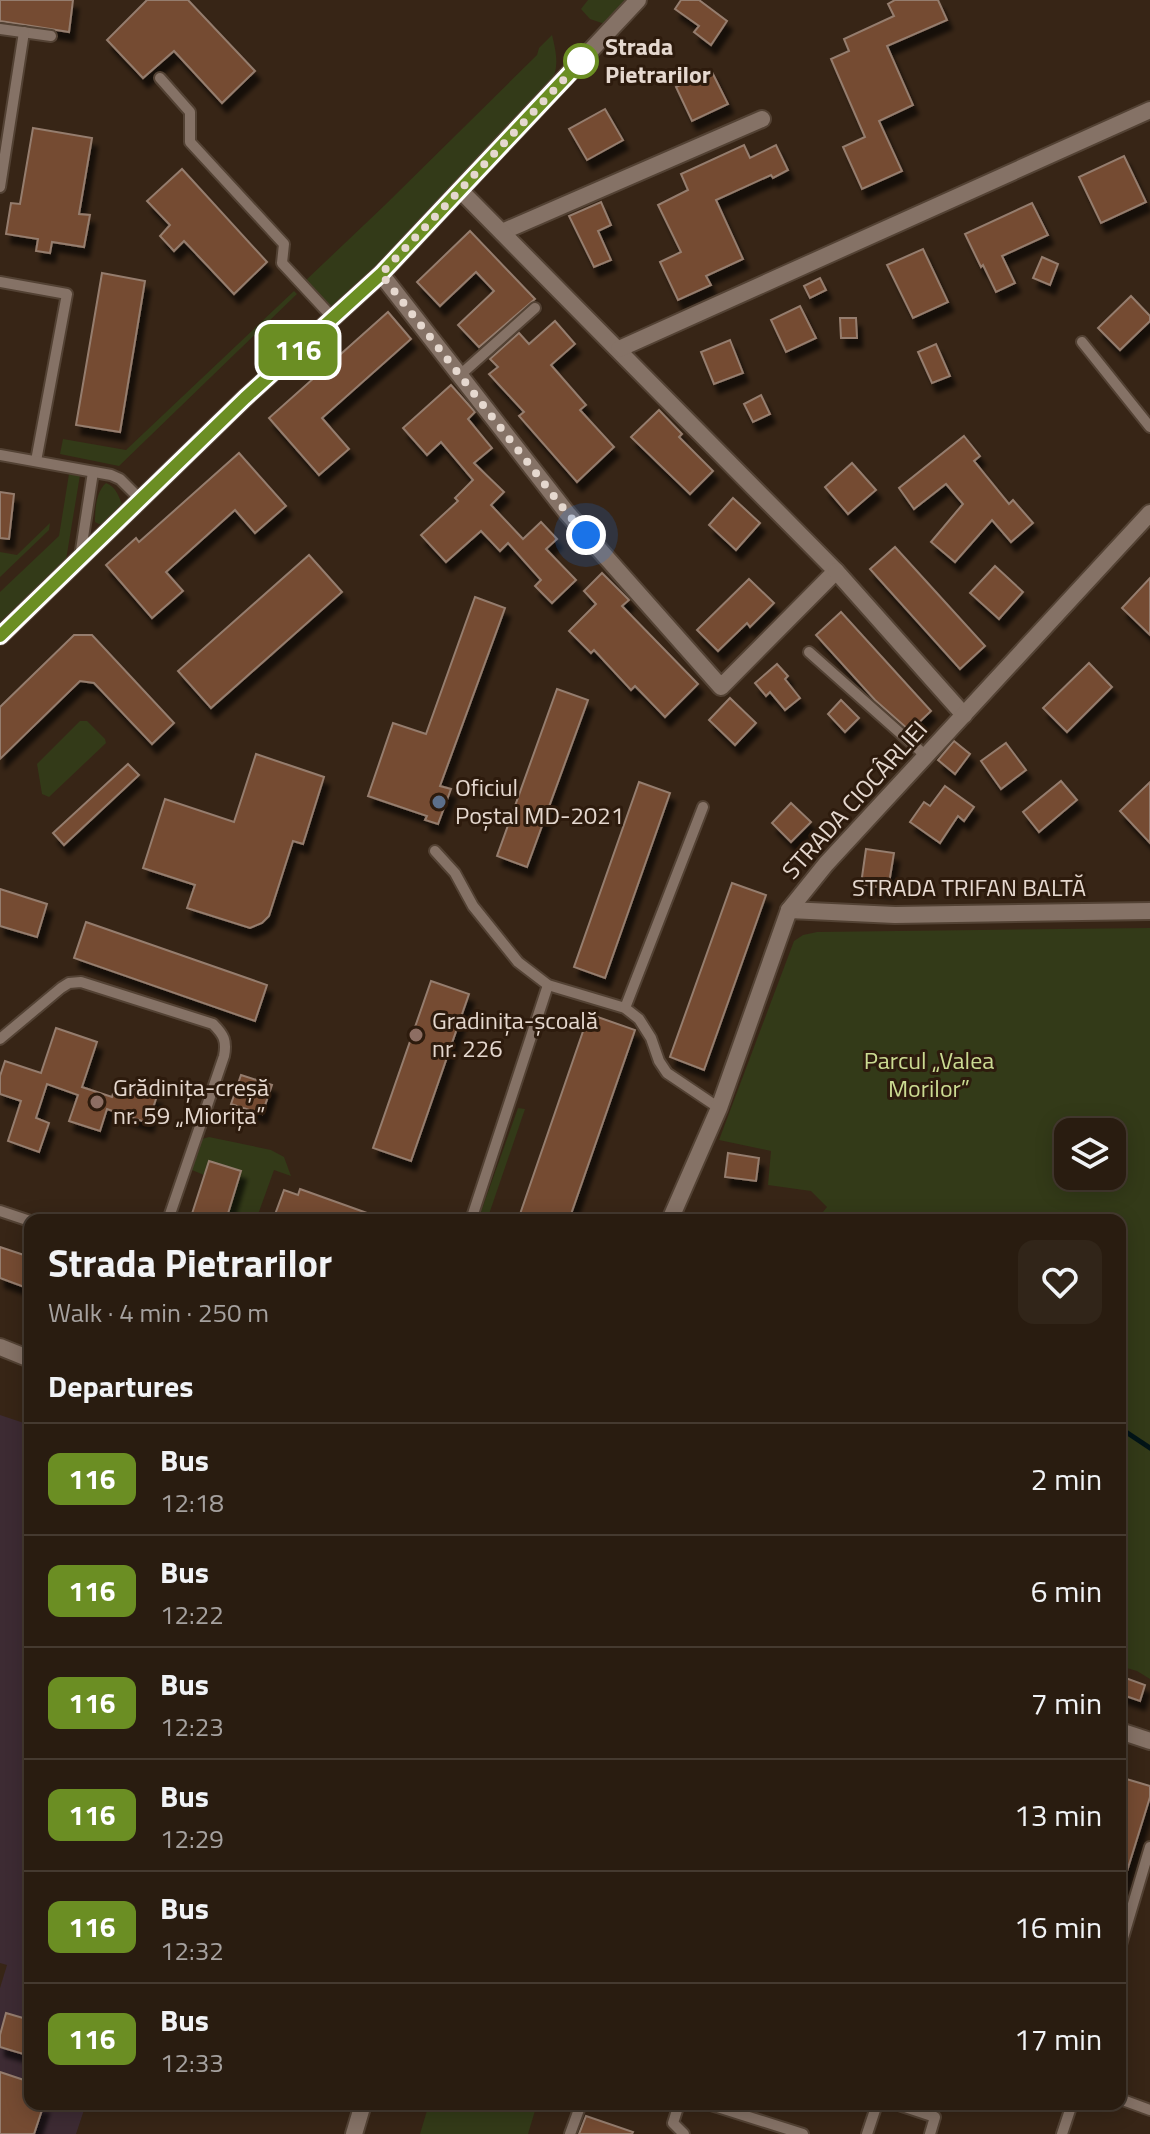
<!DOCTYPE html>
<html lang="en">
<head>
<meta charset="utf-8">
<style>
	:root { --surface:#291c10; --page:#312519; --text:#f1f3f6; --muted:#a5a19f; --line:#453a30 }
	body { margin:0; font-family:"Titillium Web",sans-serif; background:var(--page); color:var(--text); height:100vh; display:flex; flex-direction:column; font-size:30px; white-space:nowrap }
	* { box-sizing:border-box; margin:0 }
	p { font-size:26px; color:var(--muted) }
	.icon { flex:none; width:44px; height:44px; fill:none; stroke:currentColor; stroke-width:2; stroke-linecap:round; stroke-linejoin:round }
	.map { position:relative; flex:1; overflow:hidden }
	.side { position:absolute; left:24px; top:1214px; width:1102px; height:896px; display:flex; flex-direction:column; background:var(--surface); border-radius:16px; box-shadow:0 4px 20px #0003,0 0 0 2px var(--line) }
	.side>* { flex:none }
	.badge { padding:0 16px; border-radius:12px; font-size:28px; line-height:52px }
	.buttons { position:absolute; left:1054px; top:1118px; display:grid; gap:16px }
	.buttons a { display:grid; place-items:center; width:72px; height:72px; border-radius:16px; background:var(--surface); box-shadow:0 4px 20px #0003,0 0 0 2px var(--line); font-size:40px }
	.you { position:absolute; width:40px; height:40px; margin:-20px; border:6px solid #fff; border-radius:50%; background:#1a73e8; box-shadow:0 0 0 12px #1a73e833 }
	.map>.badge { position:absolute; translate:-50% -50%; box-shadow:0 0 0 4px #fff }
	h2 { padding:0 24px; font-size:30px; line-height:72px }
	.round { display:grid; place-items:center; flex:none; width:84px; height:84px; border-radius:16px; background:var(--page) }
	.overview { display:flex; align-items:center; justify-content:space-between; height:136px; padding:0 24px }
	h1 { font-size:38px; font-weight:700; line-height:60px }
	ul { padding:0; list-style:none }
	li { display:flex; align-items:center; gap:24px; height:112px; padding:0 24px; border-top:2px solid var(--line) }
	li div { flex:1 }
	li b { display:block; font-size:30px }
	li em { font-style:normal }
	li .badge { min-width:88px; font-weight:700; text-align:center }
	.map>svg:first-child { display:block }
</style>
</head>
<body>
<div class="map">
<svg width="1150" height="2134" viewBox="0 0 1150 2134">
	<defs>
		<filter id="shadow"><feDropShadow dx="5" dy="9" stdDeviation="2" flood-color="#0009"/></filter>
	</defs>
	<rect width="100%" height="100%" fill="#372516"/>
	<path fill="#3d2b33" d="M0,1415l30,10v679h56l-10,30h-76v-146l7,-23 -7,-2z"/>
	<g fill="#333a18" fill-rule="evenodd">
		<path d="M588,0h43l-23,25 -18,-6 -9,-10z"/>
		<path d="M552,35c8,31 6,43 -15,66l-199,203 -9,3 -25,-25 81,-77 152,-150 2,-7z"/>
		<path d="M294,291l3,3 -178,172 -59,-12 3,-15 63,11z"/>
		<path d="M69,474l11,1 -14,85 -66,62v-30l59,-56z"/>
		<path d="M106,483c10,4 12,12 16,21l-4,8 -13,12h-6l-4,-2c0,-13 1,-30 11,-39z"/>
		<path d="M50,523l-1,7 -49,47v-25l17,3z"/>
		<path d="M80,721h7l18,18 1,4 -57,54 -7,-3 -5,-30z"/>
		<path d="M1150,928v751l-13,-8 -17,-5v-446h-301l-1,-2 9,-11 -16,-16 -43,-6 3,-34 -52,-11 75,-199 9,-6 14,-3zM1068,1132h44v44h-44z"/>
		<path d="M518,1108l7,1 -38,111h-9z"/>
		<path d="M209,1137l62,13 13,7 7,19 -17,-6 -18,50h-30l15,-48 -32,-11 -5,14 -12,-5 10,-31z"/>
		<path d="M429,2104h108l-9,30h-108z"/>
	</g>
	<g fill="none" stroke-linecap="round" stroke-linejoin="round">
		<g stroke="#021417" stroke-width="5">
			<path d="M633,1216l15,4"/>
			<path d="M1120,1428l30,20"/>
		</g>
	</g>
	<g fill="#744b32" stroke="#957d6e" stroke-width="2" filter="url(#shadow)">
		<path d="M0,0h73l-4,32 -69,-11z"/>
		<path d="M147,0h41l67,71 -33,32 -48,-52 -31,27 -36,-38z"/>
		<path d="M681,0h18l28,21 -16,24 -17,-13 5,-6 -24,-17z"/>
		<path d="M895,0h43l9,20 -60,26 26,59 -34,16 23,50 -40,18 -19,-42 22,-10 -34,-78 18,-8 -5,-12 50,-23 -6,-12z"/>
		<path d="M711,70l17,34 -36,17 -16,-34z"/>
		<path d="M605,109l18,31 -36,20 -18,-31z"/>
		<path d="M33,128l59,10 -13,76 11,1 -6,32 -32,-5 -2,11 -14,-2 2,-12 -32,-5 5,-31 9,1z"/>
		<path d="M744,145l6,13 26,-13 12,25 -15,8 -2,-3 -55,25 27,59 -37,17 5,9 -33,15 -18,-38 21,-10 -23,-47 30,-15 -7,-16z"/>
		<path d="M1124,156l22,46 -45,21 -22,-46z"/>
		<path d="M182,169l85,93 -33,32 -50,-53 -10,10 -14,-15 10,-11 -23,-24z"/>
		<path d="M601,202l10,23 -13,6 13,29 -17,7 -25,-51z"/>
		<path d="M1032,203l16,32 -46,21 13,27 -19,9 -13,-27 -2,2 -16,-33z"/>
		<path d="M470,231l65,68 -56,48 -21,-22 36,-34 -18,-19 -36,34 -23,-24z"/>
		<path d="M923,249l25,53 -35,16 -26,-53z"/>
		<path d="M1042,257l16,7 -8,21 -17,-7z"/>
		<path d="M102,273l43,8 -25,151 -44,-7z"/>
		<path d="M820,278l6,12 -16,8 -6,-12z"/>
		<path d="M1131,296l19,20v5l-30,29 -22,-22z"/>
		<path d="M800,306l16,32 -30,14 -15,-32z"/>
		<path d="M388,312l23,27 -89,79 27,31 -30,26 -50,-57z"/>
		<path d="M840,318h16l1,20h-16z"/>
		<path d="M555,321l20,23 -24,21 35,40 -6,5 34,37 -37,35 -58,-66 5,-4 -35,-38 9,-7 -8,-8 29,-26 10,11z"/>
		<path d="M730,340l13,33 -29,11 -13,-32z"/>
		<path d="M936,344l14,32 -18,7 -14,-31z"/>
		<path d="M451,385l24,27 -7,7 24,29 -18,15 30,29 -13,13 32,34 18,-17 16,17 -11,10 30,31 -24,23 -17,-17 6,-6 -33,-37 -8,8 -19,-20 -35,31 -25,-27 37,-34 -3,-3 18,-18 -32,-38 -14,13 -24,-27z"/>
		<path d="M761,395l9,19 -17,8 -9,-18z"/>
		<path d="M659,410l23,24 -3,3 34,34 -23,23 -59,-57z"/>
		<path d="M964,436l16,20 -6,5 35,43 4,-4 20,23 -22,19 -19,-22 -37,42 -24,-20 32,-38 -17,-20 -32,25 -15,-21z"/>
		<path d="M239,453l47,53 -31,27 -20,-23 -69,62 17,19 -31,27 -46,-53 30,-27 3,4z"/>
		<path d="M852,463l24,27 -28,24 -23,-27z"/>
		<path d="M0,492l14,2 -5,45 -9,-1z"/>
		<path d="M733,498l27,25 -24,27 -27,-25z"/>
		<path d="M895,547l90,99 -25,23 -90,-100z"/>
		<path d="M309,555l33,37 -131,116 -33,-37z"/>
		<path d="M995,566l28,26 -24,27 -29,-26z"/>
		<path d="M602,573l27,27 -7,6 76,78 -33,33 -30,-31 -4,4 -37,-40 -3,3 -22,-22 27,-27 -12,-13z"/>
		<path d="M1150,578v57l-28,-27z"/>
		<path d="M749,579l25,24 -24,24 -3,-4 -29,28 -21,-21z"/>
		<path d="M475,597l30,11 -65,178 11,3 -13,35 -13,-4 2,-4 -59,-20 25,-73 33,11z"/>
		<path d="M841,612l90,99 -21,20 -35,-31 -59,-65z"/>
		<path d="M74,635h18l82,88 -22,21 -58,-61 -14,-2 -80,78v-52z"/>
		<path d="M1089,663l23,24 -45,45 -24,-24z"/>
		<path d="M777,664l11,12 -3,3 15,19 -15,12 -15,-18 -4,4 -11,-13z"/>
		<path d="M557,689l31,11 -61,167 -30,-11z"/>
		<path d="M730,698l26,25 -21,22 -26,-25z"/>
		<path d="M841,700l18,18 -14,14 -17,-18z"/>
		<path d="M954,741l16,13 -15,20 -17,-14z"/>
		<path d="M1006,743l20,27 -25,19 -20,-28z"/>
		<path d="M256,754l68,23 -21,67 -10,-3 -24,75 -7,7 -12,5 -63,-20 8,-23 -52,-17 22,-69 69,23z"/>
		<path d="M128,764l11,11 -75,70 -11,-12z"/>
		<path d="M1061,781l16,19 -38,32 -16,-20z"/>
		<path d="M639,782l31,11 -65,185 -31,-11z"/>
		<path d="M1150,782v61l-30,-32z"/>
		<path d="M945,786l29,21 -10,14 -6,-5 -18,27 -30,-21 14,-20 6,4z"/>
		<path d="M791,803l20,19 -20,20 -19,-19z"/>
		<path d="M866,849l28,4 -6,36 -27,-5z"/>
		<path d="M732,883l34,12 -62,175 -34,-13z"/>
		<path d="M0,889l47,15 -10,33 -37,-11z"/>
		<path d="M86,922l181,63 -12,36 -181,-63z"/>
		<path d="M431,981l38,13 -58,167 -38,-13z"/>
		<path d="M589,1014l46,16 -66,190h-51z"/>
		<path d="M56,1028l41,14 -15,45 30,10 2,-7 9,3 2,-7 32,10 -9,27 -41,-14 -7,22 -31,-10 9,-26 -31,-11 -11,34 13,5 -10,29 -31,-11 13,-40 -21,-7v-18l5,-15 36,12z"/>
		<path d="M241,1075l31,10 -10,29 -31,-10z"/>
		<path d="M728,1153l31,5 -3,23 -31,-4z"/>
		<path d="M209,1161l32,10 -15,49h-36z"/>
		<path d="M300,1189l81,29v2h-108l11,-30 14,5z"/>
		<path d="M0,1247l30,10v23l-3,8 -27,-10z"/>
		<path d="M1120,1676l25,9 -5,16 -20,-7z"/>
		<path d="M1123,1778l27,8v11l-27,87h-3v-96z"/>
		<path d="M6,2013l24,7v36l-30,-9v-12z"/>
		<path d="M0,2072l30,10v22h14l-10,30h-34z"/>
		<path d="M586,2116l47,16 -1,2h-53z"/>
	</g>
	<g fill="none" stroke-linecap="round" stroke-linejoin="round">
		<g stroke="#534234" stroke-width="14">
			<g id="lane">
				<path d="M0,29l51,7"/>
				<path d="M160,78l30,34v30l94,102 -2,19 51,55"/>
				<path d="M0,187l24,-155"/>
				<path d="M0,282l67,12 -31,167"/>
				<path d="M1082,342l68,85"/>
				<path d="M460,375l75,-67"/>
				<path d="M0,455l111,20 9,4 20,20"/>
				<path d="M80,557l13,-85"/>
				<path d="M809,652l117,104"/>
				<path d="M435,851l20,22 18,33 45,56 30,23 77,23 14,11 12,19 8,23 8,12 52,35"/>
				<path d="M625,1008l78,-201"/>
				<path d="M0,1039l61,-51 8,-5 12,-1 132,42c11,11 14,17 11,32l-56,164"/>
				<path d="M0,1211l30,10"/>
				<path d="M471,1220l77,-235"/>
				<path d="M1120,1948l30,-101"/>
				<path d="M1120,2099l30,11"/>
				<path d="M679,2104l-6,19 11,11"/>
				<path d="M708,2104l95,30"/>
				<path d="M896,2104l39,13 -5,17"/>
				<path d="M570,2134l11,-30"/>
				<path d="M867,2134l10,-30"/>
				<path d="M1062,2134l10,-30"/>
			</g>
		</g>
		<g stroke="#534234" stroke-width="20">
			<g id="street">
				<path d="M502,232l260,-113"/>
				<path d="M381,274l186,239 154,174 115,-116 -376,-381"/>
				<path d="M619,349l531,-239"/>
				<path d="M836,571l128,144"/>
				<path d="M0,636l245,-238 136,-124 257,-274"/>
				<path d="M789,910l106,5 255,-4"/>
				<path d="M670,1220l49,-112 70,-198 37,-46 324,-351"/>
				<path d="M0,1347l30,12"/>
				<path d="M1120,1731l30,10"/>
				<path d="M354,2134l9,-30"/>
			</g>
		</g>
		<use href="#lane" stroke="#857266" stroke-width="10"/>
		<use href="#street" stroke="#857266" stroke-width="16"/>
	</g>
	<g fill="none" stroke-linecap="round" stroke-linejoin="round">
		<g stroke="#fff" stroke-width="18">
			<path id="line" d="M0,636l245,-238 136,-124 206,-219"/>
		</g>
		<use href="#line" stroke="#6b8e23" stroke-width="12"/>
		<path stroke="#e5d8cf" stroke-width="8" stroke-dasharray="0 14.4" d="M581,61l6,-6 -206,219 186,239 19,22"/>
	</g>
	<circle fill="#fff" stroke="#6b8e23" stroke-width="4" cx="581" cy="61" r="16"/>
	<circle fill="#5c6f8a" stroke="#2d1b0d" stroke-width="3" cx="439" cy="802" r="8"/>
	<g fill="#8d6e63" stroke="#2d1b0d" stroke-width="3">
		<circle cx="416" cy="1035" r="8"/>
		<circle cx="97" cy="1102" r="8"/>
	</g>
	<g text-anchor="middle" stroke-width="6" stroke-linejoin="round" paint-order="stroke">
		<g font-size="24" font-weight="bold" fill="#e5d8cf" stroke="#2d1b0d" text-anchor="start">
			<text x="605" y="55">Strada<tspan x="605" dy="28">Pietrarilor</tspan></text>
		</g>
		<g font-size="24" fill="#e5d8cf" stroke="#2d1b0d" text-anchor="start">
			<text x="455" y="796">Oficiul<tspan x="455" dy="28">Poștal MD-2021</tspan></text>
			<text x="432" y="1029">Gradinița-școală<tspan x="432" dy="28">nr. 226</tspan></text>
			<text x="113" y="1096">Grădinița-creșă<tspan x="113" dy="28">nr. 59 „Miorița”</tspan></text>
		</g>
		<g font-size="24" fill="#e5d8cf" stroke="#2d1b0d">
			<text transform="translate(855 800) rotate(-48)" y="8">STRADA CIOCÂRLIEI</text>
			<text x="969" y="896">STRADA TRIFAN BALTĂ</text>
		</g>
		<g font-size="24" fill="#cbdb92" stroke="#2d1b0d">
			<text x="929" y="1069">Parcul „Valea<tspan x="929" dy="28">Morilor”</tspan></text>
		</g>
	</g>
</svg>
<div class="buttons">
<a><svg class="icon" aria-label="layers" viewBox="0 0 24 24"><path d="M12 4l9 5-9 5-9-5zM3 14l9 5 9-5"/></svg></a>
</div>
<div class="you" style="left:586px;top:535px"></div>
<b class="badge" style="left:298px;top:350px;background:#6b8e23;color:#fff">116</b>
<section class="side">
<div class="overview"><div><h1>Strada Pietrarilor</h1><p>Walk · 4 min · 250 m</p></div><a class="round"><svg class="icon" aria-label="heart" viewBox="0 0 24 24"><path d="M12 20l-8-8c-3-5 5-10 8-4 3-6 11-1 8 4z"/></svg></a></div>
<h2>Departures</h2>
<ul>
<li><span class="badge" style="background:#6b8e23;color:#fff">116</span><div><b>Bus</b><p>12:18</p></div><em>2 min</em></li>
<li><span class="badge" style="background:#6b8e23;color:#fff">116</span><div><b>Bus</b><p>12:22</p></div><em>6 min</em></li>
<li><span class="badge" style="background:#6b8e23;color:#fff">116</span><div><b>Bus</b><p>12:23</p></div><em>7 min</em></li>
<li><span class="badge" style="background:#6b8e23;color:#fff">116</span><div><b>Bus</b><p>12:29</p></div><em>13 min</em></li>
<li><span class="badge" style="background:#6b8e23;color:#fff">116</span><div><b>Bus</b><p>12:32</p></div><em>16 min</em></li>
<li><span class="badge" style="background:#6b8e23;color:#fff">116</span><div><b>Bus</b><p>12:33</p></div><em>17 min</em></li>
</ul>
</section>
</div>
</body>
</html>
